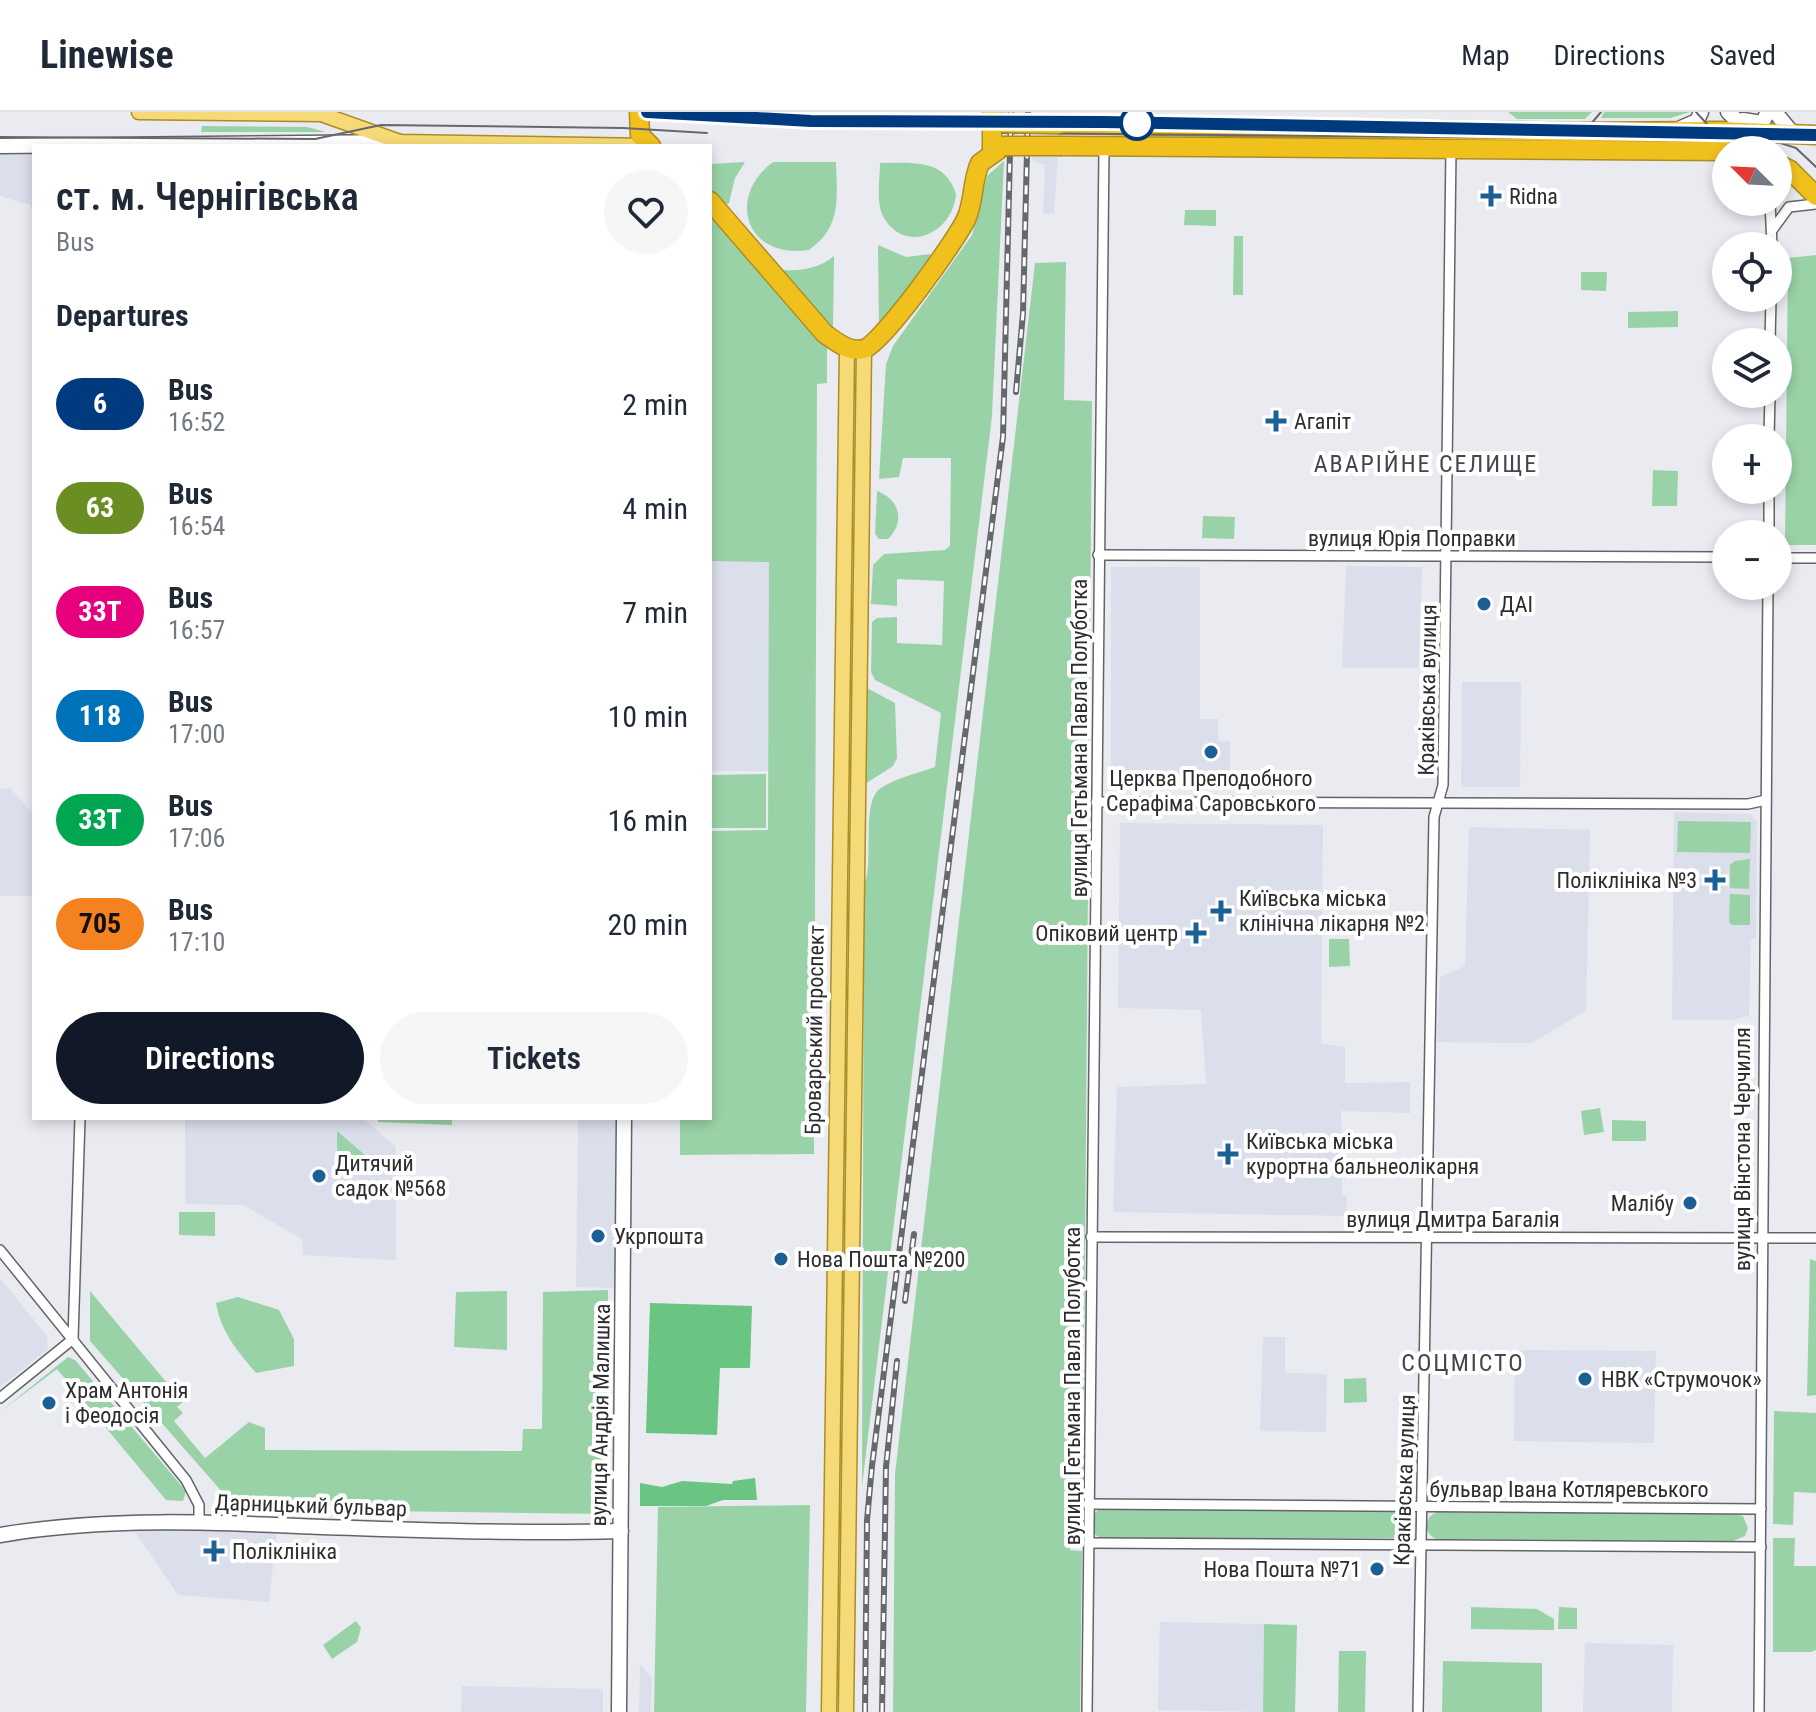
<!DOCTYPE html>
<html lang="en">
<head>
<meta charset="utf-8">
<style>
	:root { --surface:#fff; --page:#f6f6f7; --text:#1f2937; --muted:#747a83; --line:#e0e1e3; --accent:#111827 }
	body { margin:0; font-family:"Roboto Condensed",sans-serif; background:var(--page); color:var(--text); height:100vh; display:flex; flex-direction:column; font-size:30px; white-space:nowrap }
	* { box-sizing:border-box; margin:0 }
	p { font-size:26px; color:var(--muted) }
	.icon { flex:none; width:44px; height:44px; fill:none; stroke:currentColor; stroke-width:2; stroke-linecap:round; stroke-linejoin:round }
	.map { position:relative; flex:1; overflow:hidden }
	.panel { position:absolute; left:32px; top:32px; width:680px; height:976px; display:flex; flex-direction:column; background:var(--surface); border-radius:0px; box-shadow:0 4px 12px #0003 }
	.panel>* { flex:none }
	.badge { padding:0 16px; border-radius:26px; font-size:28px; line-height:52px }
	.needle { width:52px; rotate:294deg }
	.fabs { position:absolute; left:1712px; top:24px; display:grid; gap:16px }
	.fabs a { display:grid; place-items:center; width:80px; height:80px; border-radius:50%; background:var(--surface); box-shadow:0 4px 12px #0003; font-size:40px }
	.map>.badge { position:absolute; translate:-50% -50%; box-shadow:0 0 0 4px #fff }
	h2 { padding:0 24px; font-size:30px; line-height:72px }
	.round { display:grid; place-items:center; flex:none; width:84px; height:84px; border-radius:42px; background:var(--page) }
	.head { display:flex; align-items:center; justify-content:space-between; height:136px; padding:0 24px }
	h1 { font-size:38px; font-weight:600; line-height:60px }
	.button { display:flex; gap:16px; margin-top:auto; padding:16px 24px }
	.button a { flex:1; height:92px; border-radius:48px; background:var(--accent); color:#fff; font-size:32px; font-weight:600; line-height:92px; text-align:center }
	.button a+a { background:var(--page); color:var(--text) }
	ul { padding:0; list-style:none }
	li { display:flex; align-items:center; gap:24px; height:104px; padding:0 24px }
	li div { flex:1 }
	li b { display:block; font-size:30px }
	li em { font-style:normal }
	li .badge { min-width:88px; font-weight:700; text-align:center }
	header { display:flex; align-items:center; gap:48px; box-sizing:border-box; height:112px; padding:0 40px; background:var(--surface); border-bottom:2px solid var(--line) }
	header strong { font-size:38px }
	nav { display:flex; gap:44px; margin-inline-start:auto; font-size:28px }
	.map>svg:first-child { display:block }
</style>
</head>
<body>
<header>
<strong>Linewise</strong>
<nav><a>Map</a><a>Directions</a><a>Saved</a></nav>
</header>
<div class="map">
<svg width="1816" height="1600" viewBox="0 0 1816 1600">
	<rect width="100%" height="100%" fill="#eaebf1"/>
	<g fill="#dbdeeb">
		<path d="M0,38h34v62l-4,-7 -30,-9z"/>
		<path d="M1032,41l26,2 -4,58 -11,1 2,-49 -12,-4z"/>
		<rect x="710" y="449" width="59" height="210"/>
		<path d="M1346,454l76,1 -3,101h-77z"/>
		<path d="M1111,455h89v152h18v22h12v39h-119z"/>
		<path d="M1462,570h59l-1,105h-59z"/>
		<path d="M10,676l24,27v81h-34v-107z"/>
		<path d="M1674,700l76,2 7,7 -1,117 -5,1 -2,77 -18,4h-59z"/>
		<path d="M1120,711l203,2 -2,218 24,4v36l65,-1v31l-69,-2 1,84 5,1 -1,20 -233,-4 4,-125 89,-3 -5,-74 -83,-2z"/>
		<path d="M1469,715l121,3 -4,181 -55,32 -94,-1 3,-65 25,-11z"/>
		<path d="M185,1006h178l33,29v113l-93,-5 -1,-16 -59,-34 -58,-1z"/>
		<path d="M578,1006h38v170l-40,-1z"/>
		<path d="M0,1166l47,58 1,13 -48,38z"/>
		<path d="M1263,1225h22v36l42,1 -1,58 -66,-1z"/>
		<path d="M1515,1238l141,1 -2,92 -140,-2z"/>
		<path d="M133,1417h144l-8,73 -91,-7z"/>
		<path d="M1160,1510l104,2 -1,88 -105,-2z"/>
		<path d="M1585,1531l88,2 -1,67h-89z"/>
		<path d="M640,1552l12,14 -1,34h-12z"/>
		<path d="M462,1574l141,3v23h-142z"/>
	</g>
	<g fill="#9ad2a7">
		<path d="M1508,0h84l-7,7h-68z"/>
		<path d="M1604,0h86l-20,6h-69z"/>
		<path d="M202,14l105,1 19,5h-125z"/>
		<path d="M1004,49l-12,255 -130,1070 2,-600c11,-24 -4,-85 17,-98 15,-10 37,-15 54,-21l6,-54 -66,-33 -4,-8 1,-50 5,-4 20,-1v26l45,2 2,-64 -47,-2v27l-26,-2 2,-39 11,-11 61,-4 5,-4 1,-88h-48l-4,19 -20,2 7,-115 7,-18 79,-111 15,-59z"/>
		<path d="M745,50l-10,16 -6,25 -5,3 -14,-16v-26z"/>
		<path d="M773,50h63c1,36 6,65 -27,88 -62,10 -84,-52 -36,-88z"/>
		<path d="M880,51c32,0 65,-5 76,31 -3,41 -54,62 -74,20 -6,-14 -2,-36 -2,-51z"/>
		<path d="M1185,98h31v16l-32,-1z"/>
		<path d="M710,99l112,128 5,9v35l-10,1 -3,770 -134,1v-37h30v-287l58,-1 1,-268 -59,-1z"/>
		<path d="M1234,124h9v59h-10z"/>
		<path d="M878,133l28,12 24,-3 3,4 -54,71z"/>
		<path d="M1816,143v290h-31l3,-287z"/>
		<path d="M834,144l-1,74 -51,-54 1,-6c20,1 36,-2 51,-14z"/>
		<path d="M1066,150l-2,138 28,1 -9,1095h-12l-1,54 12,1 -2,161h-187l2,-238 140,-1211z"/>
		<path d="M1581,160h26l-1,19 -25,-1z"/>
		<path d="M1678,199v16l-50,1v-16z"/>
		<path d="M1653,358l25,1 -1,35h-25z"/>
		<path d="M877,379c22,8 29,30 11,48h-9l-4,-5z"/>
		<path d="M1203,404l32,1 -1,22 -32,-1z"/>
		<path d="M865,575l30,16 2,55 -4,8 -28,18z"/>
		<path d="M766,662v54h-56v-53z"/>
		<path d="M1678,709l73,1 -1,31 -73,-1z"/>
		<path d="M1750,747l-1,30 -19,-1v-23l5,-4z"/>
		<path d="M1730,782l20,1v30h-18l-3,-3z"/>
		<path d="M1329,827h20l1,27 -21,1z"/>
		<path d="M1600,996l4,24 -20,3 -3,-24z"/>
		<path d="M378,1006h74v7l-74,-3z"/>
		<path d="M1612,1008l34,1v20h-34z"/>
		<path d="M337,1019l35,30 -35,-1z"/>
		<path d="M179,1100h36v24l-36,-1z"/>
		<path d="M1810,1147l6,2v134l-9,1z"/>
		<path d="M608,1178l-2,224 -369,-5 -147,-168v-50l93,111 -6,5 6,6 -9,8 31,37 44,-36 16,6v22l257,1 1,-22h19l1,-137z"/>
		<path d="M507,1179v59l-53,-3 2,-55z"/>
		<path d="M238,1185l41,13 15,29v27l-38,7c-19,-22 -35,-41 -40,-70z"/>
		<path d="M68,1245l7,3 111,131 -3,10 -17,-1 -109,-131 -57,43z"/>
		<path d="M1366,1266l1,24 -23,1v-24z"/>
		<path d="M1774,1299l42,2v80l-22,-1 -1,33 -20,-1z"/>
		<path d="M810,1393l-4,207h-152l4,-205z"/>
		<path d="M1100,1396l305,3 10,14 -11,13h-304l-7,-5v-18z"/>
		<path d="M1437,1400l297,2 9,2 5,12 -3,8 -12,5 -297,-2c-13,-6 -13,-21 1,-27z"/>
		<path d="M1773,1426h22l-1,28h22v84l-5,2h-38z"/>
		<path d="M1471,1495l66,2 17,10v11l-83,-1z"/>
		<path d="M1559,1495l18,1v21h-19z"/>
		<path d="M356,1509l5,7 -4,14 -25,17 -9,-14z"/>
		<path d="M1264,1512l33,1 -2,87h-32z"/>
		<path d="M1339,1539h27l-1,61h-27z"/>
		<path d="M1443,1549l99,2v49h-100z"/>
	</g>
	<g fill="#6ac583">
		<path d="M650,1191l102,3 -2,62h-30l-3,67 -71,-2z"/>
		<path d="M755,1366l2,22h-34l-17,6h-66v-23l22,4 20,-6 50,3 1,-3z"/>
	</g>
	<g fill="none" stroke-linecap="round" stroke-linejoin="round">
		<g stroke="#636469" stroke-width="12">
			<g id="street">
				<path d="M1770,90l2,44"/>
				<path d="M1773,117l16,-22 27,-3"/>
				<path d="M1770,230l1,-44"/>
				<path d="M1769,326l1,-44"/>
				<path d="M1769,422v-44"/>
				<path d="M1098,443l628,2"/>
				<path d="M1778,446h38"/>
				<path d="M1096,690l652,2 18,-4"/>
				<path d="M1091,1125l725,1"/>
				<path d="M0,1138l186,230 13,25v19"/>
				<path d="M73,1227l7,-221"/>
				<path d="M0,1286l73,-59"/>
				<path d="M1088,1392l673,5"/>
				<path d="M1089,1431l672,4"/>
				<path d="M1087,1600l17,-1563"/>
				<path d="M1418,1600l16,-895 9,-32 8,-637"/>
				<path d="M1759,1600l9,-1126"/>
			</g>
		</g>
		<g stroke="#636469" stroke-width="17">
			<g id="secondary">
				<path d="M1728,0l41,38"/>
				<path d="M1775,0l19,23"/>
				<path d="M1743,8l19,3 6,-11"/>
				<path d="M1681,16l16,-7 4,-9"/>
				<path d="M0,34l400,-4"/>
				<path d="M0,1423c106,-18 216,-13 322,-8 100,3 199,7 299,4"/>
				<path d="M619,1600l5,-594"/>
			</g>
		</g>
		<g stroke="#ac8d23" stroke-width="17">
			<g id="primary">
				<path d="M139,0l182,2 79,28 251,4"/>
				<path d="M829,1600l18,-1364"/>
				<path d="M846,1600l18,-1363"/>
			</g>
		</g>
		<g stroke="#ac8d23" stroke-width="21">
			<g id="highway">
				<path d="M639,0l1,23 11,11"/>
				<path d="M992,2v38"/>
				<path d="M1060,12l512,8 149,-1 95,4"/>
				<path d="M1062,34l664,5"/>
				<path d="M1778,52l12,6 26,26"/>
				<path d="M710,89l115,133c12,8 24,19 39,15 18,-5 95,-112 103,-132 7,-17 5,-36 13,-54l24,-17"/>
			</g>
		</g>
		<use href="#street" stroke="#fff" stroke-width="9"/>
		<use href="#secondary" stroke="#fff" stroke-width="14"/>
		<use href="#primary" stroke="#f6da77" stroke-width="14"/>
		<use href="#highway" stroke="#f0c11d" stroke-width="18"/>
		<g stroke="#67686b" stroke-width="2">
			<path d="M1696,0l21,23 10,4"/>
			<path d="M1003,21l768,7 25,8 20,19"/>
			<path d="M0,25l315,2 66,-14 242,3 84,5"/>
			<path d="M1570,27l20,-14 11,-13"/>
		</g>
		<g stroke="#67686b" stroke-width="6">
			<g id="rail">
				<path d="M1016,280l7,-79 5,-201"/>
				<path d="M905,1189l9,-67"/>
				<path d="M865,1600l2,-192 5,-54 131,-1029 8,-325"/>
				<path d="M882,1600l4,-245 11,-106"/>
			</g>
		</g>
		<use href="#rail" stroke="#fff" stroke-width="3" stroke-dasharray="9" stroke-linecap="butt"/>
		<g stroke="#ac8d23" stroke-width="21" stroke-linecap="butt">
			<g id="highway-bridge">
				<path d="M1003,11l57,1"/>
				<path d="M1004,34h58"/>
			</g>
		</g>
		<use href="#highway-bridge" stroke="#f0c11d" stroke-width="18"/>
	</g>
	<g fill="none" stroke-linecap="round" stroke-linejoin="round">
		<g stroke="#fff" stroke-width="18">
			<path id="line" d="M647,0l164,9 293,1 712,13"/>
		</g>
		<use href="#line" stroke="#003b80" stroke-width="12"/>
	</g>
	<circle fill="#fff" stroke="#003b80" stroke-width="4" cx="1137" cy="11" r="16"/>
	<g fill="#1c5f94" stroke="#fff" stroke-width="3">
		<path d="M1487 72h8v8h8v8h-8v8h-8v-8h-8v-8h8z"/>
		<path d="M1272 297h8v8h8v8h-8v8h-8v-8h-8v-8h8z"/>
		<circle cx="1484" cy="492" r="8"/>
		<circle cx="1211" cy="640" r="8"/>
		<path d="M1711 756h8v8h8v8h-8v8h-8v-8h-8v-8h8z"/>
		<path d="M1217 787h8v8h8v8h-8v8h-8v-8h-8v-8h8z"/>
		<path d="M1192 809h8v8h8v8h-8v8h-8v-8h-8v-8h8z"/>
		<path d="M1224 1030h8v8h8v8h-8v8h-8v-8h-8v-8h8z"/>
		<circle cx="319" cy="1064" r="8"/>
		<circle cx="1690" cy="1091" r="8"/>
		<circle cx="598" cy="1124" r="8"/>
		<circle cx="781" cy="1147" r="8"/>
		<circle cx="1585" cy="1267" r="8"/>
		<circle cx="49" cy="1291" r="8"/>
		<path d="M210 1427h8v8h8v8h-8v8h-8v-8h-8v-8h8z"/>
		<circle cx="1377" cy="1457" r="8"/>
	</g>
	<g text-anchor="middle" stroke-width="8" stroke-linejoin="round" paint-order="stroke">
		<g font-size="22" fill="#2d2d2f" stroke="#fff" text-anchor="start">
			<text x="1509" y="92">Ridna</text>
			<text x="1294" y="317">Агапіт</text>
			<text x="1500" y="500">ДАІ</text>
			<text x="1211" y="674" text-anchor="middle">Церква Преподобного<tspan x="1211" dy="25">Серафіма Саровського</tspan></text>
			<text x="1697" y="776" text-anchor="end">Поліклініка №3</text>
			<text x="1239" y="794">Київська міська<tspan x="1239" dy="25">клінічна лікарня №2</tspan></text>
			<text x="1178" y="829" text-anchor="end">Опіковий центр</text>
			<text x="1246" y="1037">Київська міська<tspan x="1246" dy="25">курортна бальнеолікарня</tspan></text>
			<text x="335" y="1059">Дитячий<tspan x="335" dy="25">садок №568</tspan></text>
			<text x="1674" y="1099" text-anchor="end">Малібу</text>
			<text x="614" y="1132">Укрпошта</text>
			<text x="797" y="1155">Нова Пошта №200</text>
			<text x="1601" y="1275">НВК «Струмочок»</text>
			<text x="65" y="1286">Храм Антонія<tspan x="65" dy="25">і Феодосія</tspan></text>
			<text x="232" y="1447">Поліклініка</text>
			<text x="1361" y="1465" text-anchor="end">Нова Пошта №71</text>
		</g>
		<g font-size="22" fill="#2d2d2f" stroke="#fff">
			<text x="1412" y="434">вулиця Юрія Поправки</text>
			<text transform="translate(1427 578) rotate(-89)" y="8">Краківська вулиця</text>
			<text transform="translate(1079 626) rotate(-90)" y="8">вулиця Гетьмана Павла Полуботка</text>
			<text transform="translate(814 918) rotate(-89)" y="8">Броварський проспект</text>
			<text transform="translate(1742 1037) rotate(-90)" y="8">вулиця Вінстона Черчилля</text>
			<text x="1453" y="1115">вулиця Дмитра Багалія</text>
			<text transform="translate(1072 1274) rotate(-90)" y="8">вулиця Гетьмана Павла Полуботка</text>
			<text transform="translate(600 1303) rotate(-89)" y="8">вулиця Андрія Малишка</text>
			<text transform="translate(1404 1368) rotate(-88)" y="8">Краківська вулиця</text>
			<text x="1569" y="1385">бульвар Івана Котляревського</text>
			<text transform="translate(311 1393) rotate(2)" y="8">Дарницький бульвар</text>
		</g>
		<g font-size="24" letter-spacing="2" fill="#45464b" stroke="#fff">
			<text x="1426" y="360">АВАРІЙНЕ СЕЛИЩЕ</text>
			<text x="1463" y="1259">СОЦМІСТО</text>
		</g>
	</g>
</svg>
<div class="fabs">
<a><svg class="needle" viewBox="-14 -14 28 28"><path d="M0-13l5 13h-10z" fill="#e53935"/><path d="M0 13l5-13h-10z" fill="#747a83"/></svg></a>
<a><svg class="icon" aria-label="locate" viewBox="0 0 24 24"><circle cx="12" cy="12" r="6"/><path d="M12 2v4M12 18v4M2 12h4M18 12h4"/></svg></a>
<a><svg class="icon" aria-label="layers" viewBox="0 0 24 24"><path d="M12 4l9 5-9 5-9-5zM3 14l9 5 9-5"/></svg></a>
<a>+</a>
<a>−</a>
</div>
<section class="panel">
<div class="head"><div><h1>ст. м. Чернігівська</h1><p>Bus</p></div><a class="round"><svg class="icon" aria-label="heart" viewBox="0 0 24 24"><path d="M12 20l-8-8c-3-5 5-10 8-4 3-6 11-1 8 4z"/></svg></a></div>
<h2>Departures</h2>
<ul>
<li><span class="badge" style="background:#003b80;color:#fff">6</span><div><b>Bus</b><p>16:52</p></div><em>2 min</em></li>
<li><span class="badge" style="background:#6b8e23;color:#fff">63</span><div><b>Bus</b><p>16:54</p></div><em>4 min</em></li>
<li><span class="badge" style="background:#e6007e;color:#fff">33Т</span><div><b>Bus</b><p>16:57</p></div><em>7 min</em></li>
<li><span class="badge" style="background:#0072bc;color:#fff">118</span><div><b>Bus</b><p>17:00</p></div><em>10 min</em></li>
<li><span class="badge" style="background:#00a651;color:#fff">33T</span><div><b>Bus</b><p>17:06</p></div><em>16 min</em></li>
<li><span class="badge" style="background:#f58220;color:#111">705</span><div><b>Bus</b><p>17:10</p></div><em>20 min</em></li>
</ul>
<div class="button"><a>Directions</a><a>Tickets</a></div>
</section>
</div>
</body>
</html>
